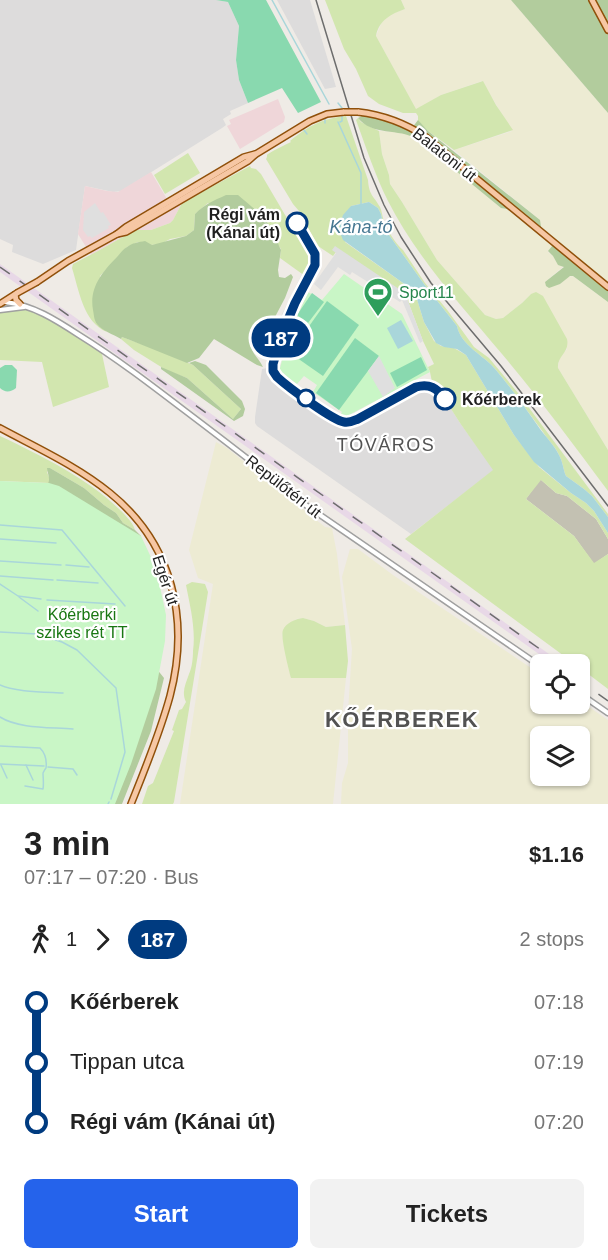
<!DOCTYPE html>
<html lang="en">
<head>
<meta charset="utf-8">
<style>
	:root { --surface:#fff; --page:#f2f2f2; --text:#222; --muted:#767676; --accent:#2563eb }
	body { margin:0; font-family:Arial,sans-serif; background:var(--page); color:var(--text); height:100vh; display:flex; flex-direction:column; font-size:22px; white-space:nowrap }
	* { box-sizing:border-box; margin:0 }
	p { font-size:20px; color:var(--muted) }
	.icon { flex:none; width:33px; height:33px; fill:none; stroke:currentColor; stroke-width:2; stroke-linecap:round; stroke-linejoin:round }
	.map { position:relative; height:804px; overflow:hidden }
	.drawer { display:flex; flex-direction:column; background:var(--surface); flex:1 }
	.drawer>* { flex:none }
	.badge { padding:0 12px; border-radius:20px; font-size:21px; line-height:39px }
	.buttons { position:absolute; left:530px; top:654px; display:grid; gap:12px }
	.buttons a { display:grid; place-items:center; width:60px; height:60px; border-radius:9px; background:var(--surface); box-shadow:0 2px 4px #0004; font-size:30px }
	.map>.badge { position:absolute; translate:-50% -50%; box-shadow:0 0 0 3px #fff }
	.legs { display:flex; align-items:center; gap:9px; height:66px; padding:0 24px; font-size:20px }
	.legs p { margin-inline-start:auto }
	.headline { display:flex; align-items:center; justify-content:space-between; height:102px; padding:0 24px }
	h1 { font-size:33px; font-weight:700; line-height:45px }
	.cta { display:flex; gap:12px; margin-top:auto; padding:12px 24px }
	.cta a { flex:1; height:69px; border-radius:9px; background:var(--accent); color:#fff; font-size:24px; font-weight:700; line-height:69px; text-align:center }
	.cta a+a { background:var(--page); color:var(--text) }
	ul { padding:0 24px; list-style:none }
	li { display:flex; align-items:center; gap:21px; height:60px; font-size:22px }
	li i { display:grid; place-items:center; width:9px; height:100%; margin:0 8px; background:currentColor }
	li i::after { content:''; width:15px; height:15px; margin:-8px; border:4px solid; border-radius:50%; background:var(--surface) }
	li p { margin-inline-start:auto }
	li:first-child i { background:linear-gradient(#0000 50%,currentColor 0) }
	li:last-child i { background:linear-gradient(currentColor 50%,#0000 0) }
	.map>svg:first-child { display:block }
</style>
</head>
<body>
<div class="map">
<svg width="608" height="804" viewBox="0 0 608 804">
	<rect width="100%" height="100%" fill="#efebe6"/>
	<g fill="#dddcdc">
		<path d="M0,0h216l12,2 11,24 -3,34 3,20 9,23 -18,8 1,3 -8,5 3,6 -4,3 -101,63 -8,1 -28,-6 -9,64 -33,14 -31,-12 1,-7 -13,-6z"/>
		<path d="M277,0h33l26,87 -11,2z"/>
		<path d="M273,367l2,7 6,6 47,33 17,9 4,1 9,-4 58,-32 10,-2 7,2 11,11 16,25 34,47 -83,64 -154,-108 -2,-3v-6l7,-48z"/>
	</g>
	<g fill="#efd6d9">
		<path d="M278,99l7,18 -1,5 -44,27 -13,-23 4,-2 -2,-4z"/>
		<path d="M151,172l16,27 15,4 -9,17 -3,3 -19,7h-16l-44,25 -13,-21 7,-48 22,5 11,1z"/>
	</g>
	<path fill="#e8d8e7" d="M0,264l424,301 139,99h-10l-553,-392z"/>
	<path fill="#c3c1b2" d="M540,479l16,14 11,3 29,23 12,20v15l-14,10 -20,-28 -48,-37z"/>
	<g fill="#edebd3" fill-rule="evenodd">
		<path d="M401,0h110l97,113v174l-62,-50 7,8 -5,7 5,4 5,8 6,2 -19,16 15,2 7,-7 6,-1 35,26v148l-50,-82 1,-10 8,-9 -36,-55 -9,9 -19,15 -7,1 -11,-4 -48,-55 -35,-58 -12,-18 -1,-9 -7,-21 -3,-23 22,1 8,3 8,4 84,69 13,2 26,10 -86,-70 58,-19 -30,-50 -41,14 -25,15 -40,-74 6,-14 9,-8 14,-5z"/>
		<path d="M216,442l11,6 98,79 7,1 5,26 8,71 -19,2 -12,-6 -11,-3 -7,1 -14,15 9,44h55l-13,126h-153l33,-220 -15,-6 -9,-28z"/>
		<path d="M350,549h8l35,26 147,99v30h39v-4l29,20v84h-267l1,-21 6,-20v-51l4,-63 -10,-72zM579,736v40h-39v-40z"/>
	</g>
	<g fill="#d2e6af">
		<path d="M325,0h76l4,9c-14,5 -26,11 -29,27l40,73 25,-14 42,-14 13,24 17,25 -59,20 -26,-19 -10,-10v-5l-2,-3h-13l-24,-9 -11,-8 -12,-27 -12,-20z"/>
		<path d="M346,116l22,64c1,15 5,15 12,27 2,4 2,9 4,14 4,10 11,22 19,29l22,33 23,28 26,36 15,11 29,35 90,121v3l-16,-21 -8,-7 -18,-13c-3,-7 -3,-14 -7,-21 -4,-9 -11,-15 -16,-23 -16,-21 -30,-42 -47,-62 -12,-15 -35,-24 -39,-44l-33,-42 -40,-56 -3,-14 -3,-6 -9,-6 -18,4 -6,36 65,46 6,8 8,26 10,19 7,5 13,2 12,7 48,80 25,32 32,26 15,10 8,8 14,22v6l-12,-20 -29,-23 -11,-3 -15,-13 -15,19 48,37 20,27 14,-9v135l-29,-22v-3h-4l-170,-125 88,-69 -33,-47 -16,-25 -11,-11 -3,-15 -2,-5 6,-3 -11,-23 -17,-45 -70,-44 -3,4 -15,-10 -19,-35 -6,-7 -27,-45c1,-1 1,-3 1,-4 1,-2 20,-11 24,-13l-1,-1c20,-16 31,-22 56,-25z"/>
		<path d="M358,118l3,4 18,9 3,23 7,21 1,9 12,18 35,58 48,55 11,4 7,-1 19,-15 9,-9 5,-2 7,4 24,43c3,14 -10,16 -9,29l50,82v41c-34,-46 -69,-93 -106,-137 -41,-49 -85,-96 -114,-153 -13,-26 -22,-54 -32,-81z"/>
		<path d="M188,153l12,20 -35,21 -11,-19z"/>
		<path d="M250,166l1,2 5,1 5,5 40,68 4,1c10,15 9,18 0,33l-25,-18 1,-9 -5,-7 -6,-15 -62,-24 -13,11 -1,16 -8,6 -16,3 -9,5 -10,1 -13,-3 -11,5 -27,29 -2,49 9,7c-24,-10 -28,-42 -35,-64l1,-4 25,-13 37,-21h16l19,-7 3,-3 9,-17z"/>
		<path d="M22,309l17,2 65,40 -2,3 7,33 -56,20 -11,-45 -42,-2v-49z"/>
		<path d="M122,337l33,12 38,16 48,44 -8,10 -46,-41 -21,-8 -32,-20 -13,-11z"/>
		<path d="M0,436c42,20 93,45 125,79 4,5 8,8 10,15l-12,-7 -7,-10 -12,-8 -20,-17 -34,-20 -3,4 2,5v6l-49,-2z"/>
		<path d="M192,582l13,2 3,8 -34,210 -1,2h-31l6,-18 5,-3 21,-52 -2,-1 7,-20 3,-1 4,-7c-5,-10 0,-19 3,-28 3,-6 4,-16 4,-23 3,-22 -3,-45 -7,-66z"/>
		<path d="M303,618l11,3 12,6 19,-2 3,36 -2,17h-55c-2,-8 -11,-42 -8,-48 3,-7 12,-11 20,-12z"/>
	</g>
	<g fill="#b2cc9d">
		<path d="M511,0h97v113z"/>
		<path d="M368,113l44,15 6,-8 10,11 112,89 2,13 -28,-23 -13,-2 -84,-69c-18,-11 -45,-3 -59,-21z"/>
		<path d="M226,195h12c11,10 25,19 32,32 5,7 7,15 11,23l-3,20 1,7 6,1 6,-4 2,3 -8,21 -19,36 -8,-1 -5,3c-6,16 4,18 10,31l-6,-2 -43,-26 -15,19 -12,5 -57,-23 -8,-3 -1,2c-8,-5 -19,-8 -24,-15 -3,-4 -3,-9 -4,-14 -4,-22 9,-38 24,-53 3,-3 6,-8 10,-10 5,-4 12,-5 18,-6l7,4 34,-9 8,-6 1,-16c10,-10 18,-13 31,-19z"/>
		<path d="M553,245l55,45v12l-35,-26h-3l-10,8 -11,4 -3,-2 -1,-4 19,-15 -6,-2 -5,-9 -5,-5z"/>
		<path d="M195,361l11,4 36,36 3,8 -2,7 -9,5 -73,-52v-2l26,11 46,41 8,-10 -48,-44 -4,-2z"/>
		<path d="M47,468h3l34,20 20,17 12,8 7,10 12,7 6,6 7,122 16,20 -13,53 -29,73h-24l-51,-319c4,-5 1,-10 0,-17z"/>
	</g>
	<g fill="#c9f6c6">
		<path d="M344,274l58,40 28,58 -83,44 -7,-1 2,-3 -29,-20 4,-7 -13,-9 -7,8 -18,-12 9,-35 20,-45 14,8z"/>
		<path d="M0,481l49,2 10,3 82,50 15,32 10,47 -1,26 -9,48 -25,75 -16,40h-115z"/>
	</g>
	<g fill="#89d9af">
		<path d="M216,0h50l55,102 -23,11 -16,-25 -34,15 -9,-23 -3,-20 3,-34 -11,-24z"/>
		<path d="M312,293l12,9 -16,21 -11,-8z"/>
		<path d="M327,301l32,24 -36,51 -33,-23z"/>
		<path d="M355,338l24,18 -40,54 -23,-17z"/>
		<path d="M421,357l6,13 -30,17 -7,-14z"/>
		<path d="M5,365h7l5,5 -1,18c-5,4 -11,5 -16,0v-20z"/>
	</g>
	<g fill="#dfdfdf">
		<path d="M95,203l6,10 2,-1 8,13 -3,1 1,2 -17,10 -2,-2 -2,1 -5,-7 1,-18z"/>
		<path d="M335,246l64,43 7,7 17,45 -3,2 -18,-43 -2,2 -48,-30 -2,3 -12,-8 -17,23 -7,-6 22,-31 -4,-3z"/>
		<path d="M302,274l3,2 -19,39 -14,41 -4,-1 14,-41z"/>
		<path d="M379,356l16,32 -12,9 -15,-26z"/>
	</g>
	<g fill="#a9d6da">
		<path d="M369,202l9,6 3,6 3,14 40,56 33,42c4,20 27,29 39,44 16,19 30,39 44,59 6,8 14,16 19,26 4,7 4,14 7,21l18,13 8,7 16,21v16l-14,-22 -8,-8 -15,-10 -37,-31 -20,-27 -48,-80 -9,-6 -13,-2 -8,-4 -12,-21 -8,-26 -6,-8 -67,-48 -4,-10 2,-9 2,-6 8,-9z"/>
		<path d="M401,320l12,21 -15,8 -11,-21z"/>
	</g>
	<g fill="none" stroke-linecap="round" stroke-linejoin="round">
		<g stroke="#a9d6da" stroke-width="1.5">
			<path d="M272,0l57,104"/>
			<path d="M338,103l4,5"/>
			<path d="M325,119v4"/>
			<path d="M338,122l23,51v33"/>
			<path d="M340,122l2,-1v-6"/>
			<path d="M304,130l3,4"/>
			<path d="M0,525l62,5 63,76"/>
			<path d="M0,539l56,4"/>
			<path d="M0,561l61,4"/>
			<path d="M66,565l23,2"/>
			<path d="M0,576l53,4"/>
			<path d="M57,580l41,3"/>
			<path d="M0,584l18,12 23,3"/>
			<path d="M19,597l19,14"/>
			<path d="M47,600l68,4"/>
			<path d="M0,632l37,2 25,8 15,8 39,38 9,64 -14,47"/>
			<path d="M0,685c14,7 46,7 63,8"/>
			<path d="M0,717c19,12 51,10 73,12"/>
			<path d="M0,746l40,2c5,5 7,12 6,20 -1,1 -2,3 -3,5 0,5 1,10 0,16l-18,-3"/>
			<path d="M0,764l44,2"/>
			<path d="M1,765l6,13"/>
			<path d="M26,765l7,15"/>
			<path d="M48,767l25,2 4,6"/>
			<path d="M108,804l1,-2"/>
		</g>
		<g stroke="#a0a0a0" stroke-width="7">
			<g id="tertiary">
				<path d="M5,302c28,3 51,18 74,33 37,23 71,49 105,75 41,31 83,63 123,96l233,160"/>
				<path d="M0,310l24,-3"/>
				<path d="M579,693l29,20"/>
			</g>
		</g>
		<g stroke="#90500a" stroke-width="8">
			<g id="primary">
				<path d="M592,0l16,30"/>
				<path d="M358,112c26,3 47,11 68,25l182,150"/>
				<path d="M117,234l9,-2 122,-71 8,-7 54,-33 17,-7 17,-2"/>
				<path d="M37,282l31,-21 49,-27 9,-7 118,-70 11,-3"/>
				<path d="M15,295l1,5 4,4"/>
				<path d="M0,304l17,-11"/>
				<path d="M0,428c37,20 77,38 110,65 63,51 80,127 60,203 -10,37 -25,73 -39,108"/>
			</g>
		</g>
		<use href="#tertiary" stroke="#fff" stroke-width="4"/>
		<use href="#primary" stroke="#f6c7a4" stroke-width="5"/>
		<path stroke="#6d6d6d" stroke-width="1.5" d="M316,0l48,158 20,47 17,32 30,46 70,83 107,140"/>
		<g stroke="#6d6d6d" stroke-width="1.5" stroke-dasharray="12 12" stroke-linecap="butt">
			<path d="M0,267l561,397"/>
			<path d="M579,680l29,21"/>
		</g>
		<g stroke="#90500a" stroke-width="8" stroke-linecap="butt">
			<g id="primary-bridge">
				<path d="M344,112h14"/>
				<path d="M17,293l20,-11"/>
			</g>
		</g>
		<use href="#primary-bridge" stroke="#f6c7a4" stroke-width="5"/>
	</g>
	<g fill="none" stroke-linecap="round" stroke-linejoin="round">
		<g stroke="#fff" stroke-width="14">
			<path id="line-1" d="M297,223l18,31v11l-20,38 -13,31 -9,30v7l4,6c11,10 55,43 67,45 6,1 9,-1 14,-3l58,-32c13,-4 21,1 29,12"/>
		</g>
		<use href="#line-1" stroke="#003b80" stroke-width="9"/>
	</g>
	<defs>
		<g id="stadium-pin" transform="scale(1.5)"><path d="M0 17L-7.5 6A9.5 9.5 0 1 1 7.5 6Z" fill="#2e9e5b" stroke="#fff"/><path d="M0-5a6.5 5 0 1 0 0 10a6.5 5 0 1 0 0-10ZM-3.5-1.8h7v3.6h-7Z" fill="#fff"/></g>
	</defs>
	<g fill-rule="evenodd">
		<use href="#stadium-pin" x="378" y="292"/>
	</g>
	<g fill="#fff" stroke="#003b80" stroke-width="3">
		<circle cx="297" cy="223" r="10"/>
		<circle cx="306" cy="398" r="8"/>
		<circle cx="445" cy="399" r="10"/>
	</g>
	<g text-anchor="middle" stroke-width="4.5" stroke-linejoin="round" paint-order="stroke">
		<g font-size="16" fill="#1f1f1f" stroke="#fff">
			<text transform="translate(445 154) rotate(38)" y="6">Balatoni út</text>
			<text transform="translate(284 486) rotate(38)" y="6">Repülőtéri út</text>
			<text transform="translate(166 580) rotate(72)" y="6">Egér út</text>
		</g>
		<g font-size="16" font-weight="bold" fill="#1f1f1f" stroke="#fff" text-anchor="end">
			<text x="280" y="220">Régi vám<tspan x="280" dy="18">(Kánai út)</tspan></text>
			<text x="462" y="405" text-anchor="start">Kőérberek</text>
		</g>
		<g font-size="16" fill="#27864d" stroke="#fff" text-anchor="start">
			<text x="399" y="298">Sport11</text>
		</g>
		<g font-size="16" fill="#197713" stroke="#fff">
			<text x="82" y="620">Kőérberki<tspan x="82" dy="18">szikes rét TT</tspan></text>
		</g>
		<g font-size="18" font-style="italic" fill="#477892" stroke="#fff">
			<text x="361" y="233">Kána-tó</text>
		</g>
		<g font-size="18" letter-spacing="1.5" fill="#525252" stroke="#fff">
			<text x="386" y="451">TÓVÁROS</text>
		</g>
		<g font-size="22" font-weight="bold" letter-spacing="1.5" fill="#525252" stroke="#fff">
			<text x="402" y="727">KŐÉRBEREK</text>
		</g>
	</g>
</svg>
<div class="buttons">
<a><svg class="icon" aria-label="locate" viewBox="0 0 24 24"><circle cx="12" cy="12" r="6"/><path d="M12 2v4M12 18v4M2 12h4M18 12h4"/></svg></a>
<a><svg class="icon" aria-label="layers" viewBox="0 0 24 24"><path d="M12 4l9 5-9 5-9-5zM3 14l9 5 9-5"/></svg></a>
</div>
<b class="badge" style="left:281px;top:338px;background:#003b80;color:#fff">187</b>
</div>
<section class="drawer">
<div class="headline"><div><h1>3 min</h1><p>07:17 – 07:20 · Bus</p></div><b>$1.16</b></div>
<div class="legs"><svg class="icon" aria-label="walk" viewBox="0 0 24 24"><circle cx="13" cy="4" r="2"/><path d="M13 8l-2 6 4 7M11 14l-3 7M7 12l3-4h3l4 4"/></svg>1<svg class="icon" aria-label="forward" viewBox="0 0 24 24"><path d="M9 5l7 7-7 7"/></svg><b class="badge" style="background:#003b80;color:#fff">187</b><p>2 stops</p></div>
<ul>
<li><i style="color:#003b80"></i><b>Kőérberek</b><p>07:18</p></li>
<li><i style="color:#003b80"></i><span>Tippan utca</span><p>07:19</p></li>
<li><i style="color:#003b80"></i><b>Régi vám (Kánai út)</b><p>07:20</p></li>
</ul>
<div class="cta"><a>Start</a><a>Tickets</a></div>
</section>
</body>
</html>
